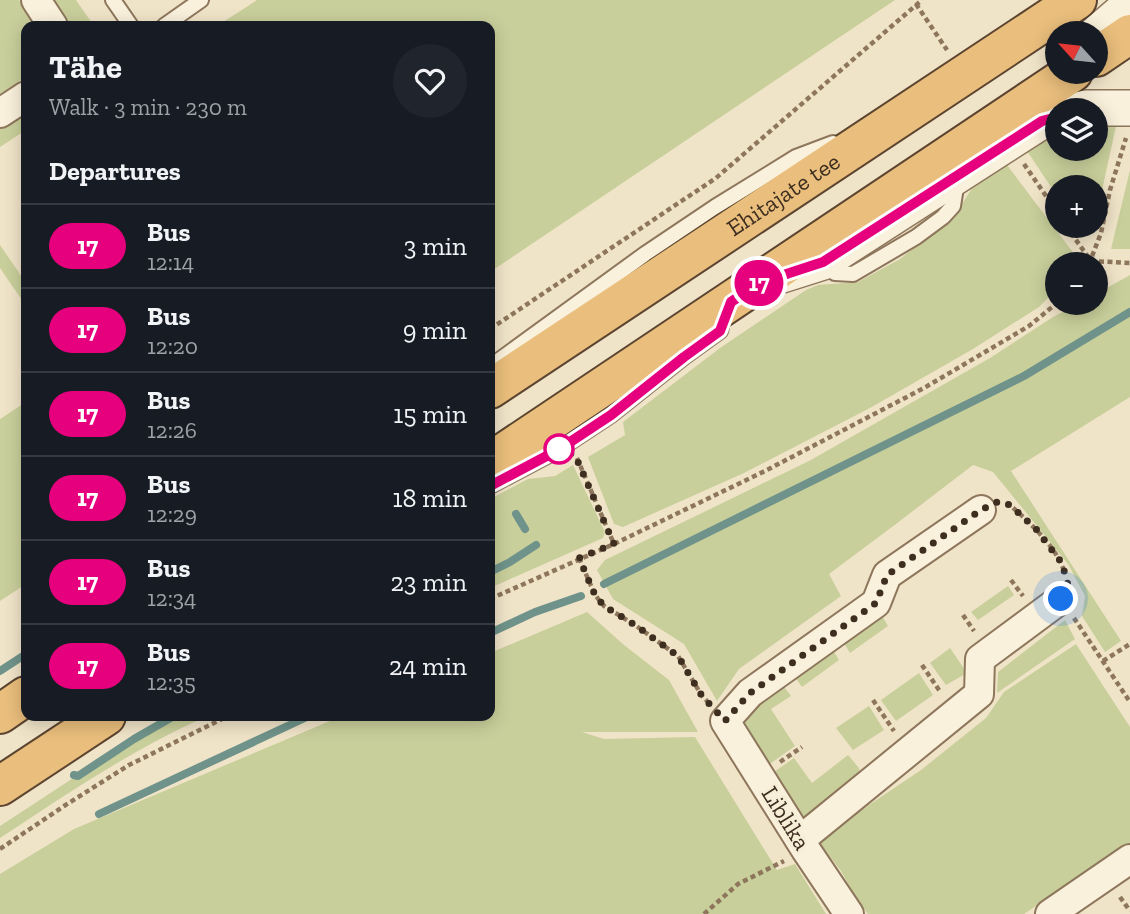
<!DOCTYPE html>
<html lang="en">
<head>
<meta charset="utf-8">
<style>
	:root { --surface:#171b24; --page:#20242c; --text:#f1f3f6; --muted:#9ea1a6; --line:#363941 }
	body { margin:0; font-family:"Zilla Slab",serif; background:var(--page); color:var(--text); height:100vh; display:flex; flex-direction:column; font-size:26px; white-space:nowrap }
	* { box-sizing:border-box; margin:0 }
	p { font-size:23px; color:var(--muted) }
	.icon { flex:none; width:38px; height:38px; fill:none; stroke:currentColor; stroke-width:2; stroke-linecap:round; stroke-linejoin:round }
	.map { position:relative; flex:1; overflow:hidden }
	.sheet { position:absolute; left:21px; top:21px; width:474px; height:700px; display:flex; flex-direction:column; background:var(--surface); border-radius:14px; box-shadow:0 4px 18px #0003 }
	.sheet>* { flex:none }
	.badge { padding:0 14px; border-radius:23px; font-size:24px; line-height:46px }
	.needle { width:46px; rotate:297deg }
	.controls { position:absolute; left:1045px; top:21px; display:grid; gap:14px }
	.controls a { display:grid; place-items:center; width:63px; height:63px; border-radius:50%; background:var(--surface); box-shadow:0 4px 18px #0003; font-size:35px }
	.you { position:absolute; width:35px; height:35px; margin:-18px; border:5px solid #fff; border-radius:50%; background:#1a73e8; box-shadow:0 0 0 10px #1a73e833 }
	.map>.badge { position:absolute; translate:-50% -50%; box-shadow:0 0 0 4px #fff }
	h2 { padding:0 28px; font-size:26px; line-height:63px }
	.round { display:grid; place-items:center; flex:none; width:74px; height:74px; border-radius:37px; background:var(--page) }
	.summary { display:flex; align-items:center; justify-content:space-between; height:119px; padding:0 28px }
	h1 { font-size:33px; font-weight:700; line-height:52px }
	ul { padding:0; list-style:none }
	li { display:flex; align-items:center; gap:21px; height:84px; padding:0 28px; border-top:2px solid var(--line) }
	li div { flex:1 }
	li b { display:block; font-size:26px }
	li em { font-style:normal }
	li .badge { min-width:77px; font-weight:700; text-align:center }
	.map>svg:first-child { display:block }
</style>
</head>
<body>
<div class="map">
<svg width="1130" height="914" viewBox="0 0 1130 914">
	<rect width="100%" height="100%" fill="#f0e4c8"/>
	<g fill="#c9cf9b">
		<path d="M0,0h19l18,26h-11v51l-26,17z"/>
		<path d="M48,0h28l18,26h-28z"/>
		<path d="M257,0h638l-405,272v-246h-273z"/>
		<path d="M26,109v21l-26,17v-22z"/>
		<path d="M1096,125l20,1 -20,92v-31h-39v9l-30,-45 30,-21v19h39z"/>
		<path d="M1007,165l68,90v9h-18v25l-18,18 -66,42 -103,59 -126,65 -121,54 -9,-3 -26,-67 37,-22 -2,-13 97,-74 86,-58 12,-5 40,-3 42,-23 55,-44 19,-30z"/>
		<path d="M1130,170v79h-19z"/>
		<path d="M0,245l26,38v23l-26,-38z"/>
		<path d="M1130,275v122l-119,74 110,170 -16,11 -23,-36 3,-20 -17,-32 -75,-92 -20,-7 -77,59 -67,50 12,22 -102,73 -22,32 -33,-57 -71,-45 -16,-29 8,-10 204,-99 181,-103 63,-41 27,-14h16v-9z"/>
		<path d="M26,402v182l-26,17v-182z"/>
		<path d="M573,465l32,67 -2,6 -113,50v-89l38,-20 27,-3z"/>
		<path d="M1008,586l6,9 -36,25 -7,-8z"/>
		<path d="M587,612l37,33 45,35 29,52h-116l22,7 91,-2 82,133 18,-6 31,50h-826v-40l74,-45 268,-113h148v-63z"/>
		<path d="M880,612l8,14 -38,27 -8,-13z"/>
		<path d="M1065,620l10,19 -78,54 1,-21z"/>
		<path d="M1076,644l54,83v116l-106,71h-156l-10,-12 -17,-31 -24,-31 104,-70 65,-52 18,-26z"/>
		<path d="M831,647l8,13 -37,27 -9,-13z"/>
		<path d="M950,648l17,25 -21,12 -16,-22z"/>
		<path d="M919,673l14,22 -37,26 -15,-21z"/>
		<path d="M781,683l10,13 -20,13 24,37 -28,20 -27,-40 1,-11z"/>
		<path d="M869,706l15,24 -31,20 -17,-22z"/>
		<path d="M168,716h40c-74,32 -141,78 -208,122v-12z"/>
		<path d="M848,755l11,13 2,11 -57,43 -33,-48 23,-16 18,25z"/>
	</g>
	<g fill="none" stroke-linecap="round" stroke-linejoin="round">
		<g stroke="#6f938a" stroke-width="8">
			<path d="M516,514l9,15"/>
			<path d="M490,572l20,-10 26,-17"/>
			<path d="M604,584l420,-208 106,-64"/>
			<path d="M490,633l45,-21 46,-16"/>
			<path d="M0,671l26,-17"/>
			<path d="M74,775l4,1 56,-37 40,-23"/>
			<path d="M99,814l210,-98"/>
		</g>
		<g stroke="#8d765c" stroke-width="18">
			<g id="service">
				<path d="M113,0l18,26"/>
				<path d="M164,26l37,-26"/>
				<path d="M824,263l11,10 18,1 63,-37 27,-20 10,-11 4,-25"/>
				<path d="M490,371l8,-10 147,-107 70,-47 81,-50 37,-14"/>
				<path d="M490,486l68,-36 53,-35 73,-58 36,-26 1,-4"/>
			</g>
		</g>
		<g stroke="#8d765c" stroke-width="32">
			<g id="minor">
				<path d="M36,0l17,26"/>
				<path d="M0,113l26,-17"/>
				<path d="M800,840l179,-146 1,-35 81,-60"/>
				<path d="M849,914l-43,-64 -81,-129 25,-28 126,-90 11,-28 94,-65"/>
				<path d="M1050,914l80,-55"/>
			</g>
		</g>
		<g stroke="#8d765c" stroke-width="38">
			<g id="tertiary">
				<path d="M1096,34l29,-25 5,-9"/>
				<path d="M1078,110l8,-2h44"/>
				<path d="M782,275l41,-13 219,-141 15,-4"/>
			</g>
		</g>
		<g stroke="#5b4430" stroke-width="42">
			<g id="trunk">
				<path d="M1096,57l34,-23"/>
				<path id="s1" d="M490,389l587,-389"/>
				<path d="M490,462l583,-390"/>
				<path d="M0,714l26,-18"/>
				<path d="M0,786l106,-70"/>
			</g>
		</g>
		<g stroke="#8d765c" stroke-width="4.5" stroke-dasharray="5 3.5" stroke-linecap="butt">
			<path d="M916,4l31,46"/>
			<path d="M1024,164l33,48"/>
			<path d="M1066,226l25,35 39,2"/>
			<path d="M1089,264l12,-31 9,-43 16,-52"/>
			<path d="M490,329l226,-151 206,-178"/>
			<path d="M577,458l37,86"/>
			<path d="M1006,504l4,1c20,18 48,43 55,69"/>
			<path d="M579,558l16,37 9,11 31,19 43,31 24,40 6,6"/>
			<path d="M1011,580l12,16"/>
			<path d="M490,599l124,-55 151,-73 159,-83 105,-62 28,-23"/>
			<path d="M963,615l11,16"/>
			<path d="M1074,618l56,84"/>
			<path d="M1103,661l27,-17"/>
			<path d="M922,665l19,28"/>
			<path d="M873,700l21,31"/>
			<path d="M780,762l22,-15"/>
			<path d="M0,849l64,-43 65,-41 99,-49"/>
			<path d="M1120,897l10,14"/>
			<path d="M704,914l34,-30 46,-23"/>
		</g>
		<use href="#service" stroke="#faf1dc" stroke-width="14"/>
		<use href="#minor" stroke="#faf1dc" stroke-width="28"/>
		<use href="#tertiary" stroke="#faf1dc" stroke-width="35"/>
		<use href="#trunk" stroke="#eabe7c" stroke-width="38"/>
	</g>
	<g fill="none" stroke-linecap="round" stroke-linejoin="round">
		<g stroke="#fff" stroke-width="16">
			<path id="line" d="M490,486l68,-36 53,-35 73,-58 36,-26 11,-29 28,-19 64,-21 219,-141 15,-4"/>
		</g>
		<use href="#line" stroke="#e6007e" stroke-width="10"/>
		<path stroke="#3d2e20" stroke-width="7" stroke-dasharray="0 12.6" d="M559,449l16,6 39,89 -35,14 16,37 9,11 31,19 43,31 24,40 23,25 25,-28 126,-90 11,-28 94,-65 18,-9 11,4 26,24 26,34 6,22 -7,14"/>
	</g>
	<circle fill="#fff" stroke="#e6007e" stroke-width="3.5" cx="559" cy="449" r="14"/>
	<g text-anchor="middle" stroke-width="6" stroke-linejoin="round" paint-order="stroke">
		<g font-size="24" fill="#3d2e20" stroke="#f7eed8">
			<text dy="8" stroke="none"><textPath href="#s1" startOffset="352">Ehitajate tee</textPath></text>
			<text transform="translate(786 818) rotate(58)" y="8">Liblika</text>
		</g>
	</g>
</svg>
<div class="controls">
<a><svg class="needle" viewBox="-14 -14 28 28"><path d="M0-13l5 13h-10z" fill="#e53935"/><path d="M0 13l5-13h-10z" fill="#9ea1a6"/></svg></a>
<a><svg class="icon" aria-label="layers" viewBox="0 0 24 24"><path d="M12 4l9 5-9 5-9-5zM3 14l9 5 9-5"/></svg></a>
<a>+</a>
<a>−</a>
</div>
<div class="you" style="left:1061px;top:599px"></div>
<b class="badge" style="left:759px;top:283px;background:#e6007e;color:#fff">17</b>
<section class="sheet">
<div class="summary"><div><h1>Tähe</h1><p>Walk · 3 min · 230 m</p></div><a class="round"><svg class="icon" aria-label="heart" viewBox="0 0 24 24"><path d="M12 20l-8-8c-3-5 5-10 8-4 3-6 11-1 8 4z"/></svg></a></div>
<h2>Departures</h2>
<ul>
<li><span class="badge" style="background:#e6007e;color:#fff">17</span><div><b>Bus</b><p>12:14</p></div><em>3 min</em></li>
<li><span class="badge" style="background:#e6007e;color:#fff">17</span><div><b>Bus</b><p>12:20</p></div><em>9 min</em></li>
<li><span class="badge" style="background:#e6007e;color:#fff">17</span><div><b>Bus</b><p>12:26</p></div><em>15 min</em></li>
<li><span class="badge" style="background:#e6007e;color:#fff">17</span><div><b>Bus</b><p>12:29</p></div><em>18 min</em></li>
<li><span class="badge" style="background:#e6007e;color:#fff">17</span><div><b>Bus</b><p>12:34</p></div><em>23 min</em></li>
<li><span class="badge" style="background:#e6007e;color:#fff">17</span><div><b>Bus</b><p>12:35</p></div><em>24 min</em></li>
</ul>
</section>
</div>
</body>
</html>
